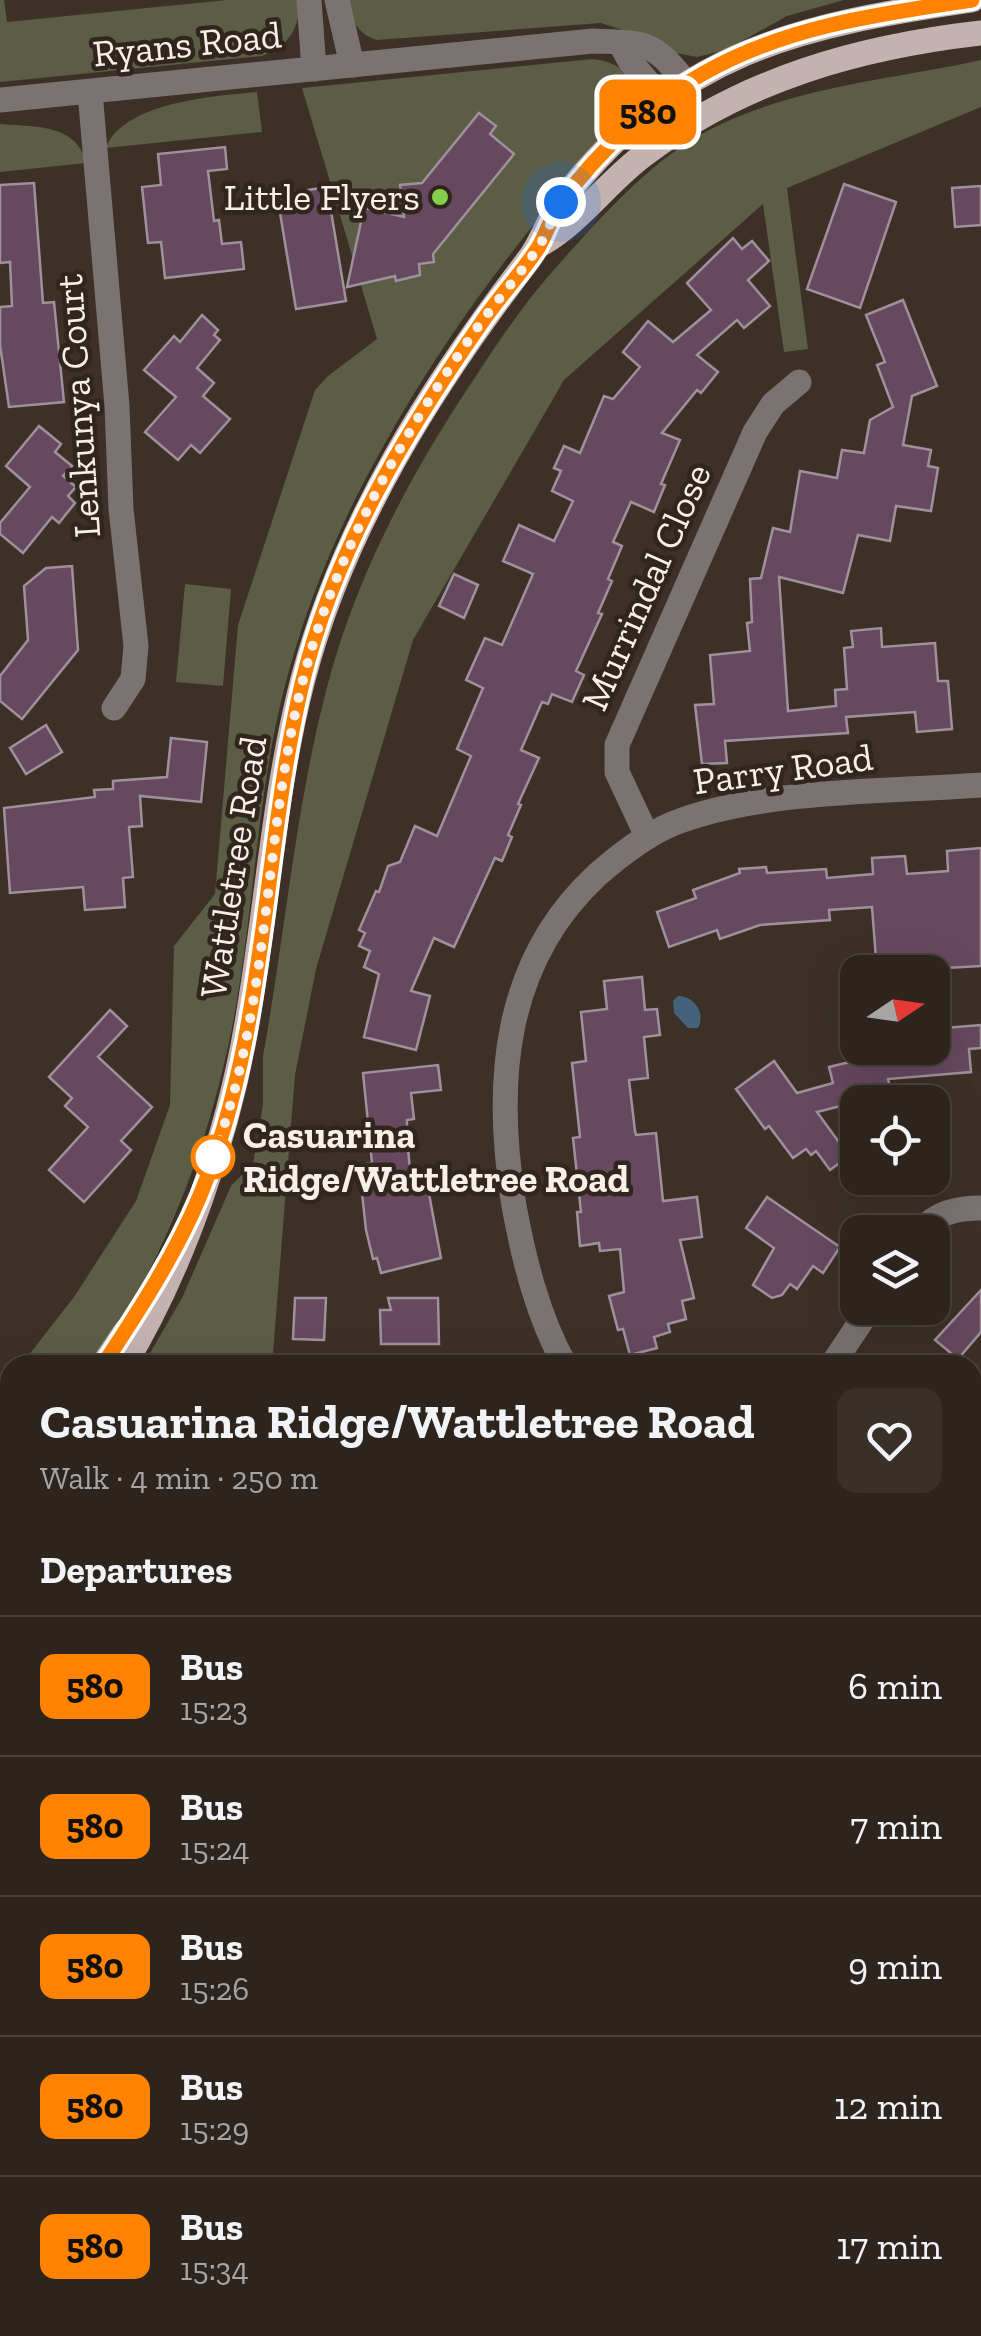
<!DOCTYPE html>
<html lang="en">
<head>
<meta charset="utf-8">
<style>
	:root { --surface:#2d241d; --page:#39302a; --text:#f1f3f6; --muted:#a7a4a4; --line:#48413b }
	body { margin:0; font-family:"Zilla Slab",serif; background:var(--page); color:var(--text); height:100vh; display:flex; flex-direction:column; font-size:38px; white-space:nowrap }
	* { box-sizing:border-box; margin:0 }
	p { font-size:32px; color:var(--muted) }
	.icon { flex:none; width:55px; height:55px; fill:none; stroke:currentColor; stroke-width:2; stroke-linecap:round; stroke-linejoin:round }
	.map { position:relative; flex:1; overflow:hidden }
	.drawer { position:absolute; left:0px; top:1355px; width:982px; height:982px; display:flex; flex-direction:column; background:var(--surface); border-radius:30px 30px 0 0; box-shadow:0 10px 40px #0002,0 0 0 2px var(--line) }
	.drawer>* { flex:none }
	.badge { padding:0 20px; border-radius:15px; font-size:35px; line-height:65px }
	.needle { width:65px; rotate:77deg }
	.buttons { position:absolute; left:840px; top:955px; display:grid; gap:20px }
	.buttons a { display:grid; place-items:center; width:110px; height:110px; border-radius:20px; background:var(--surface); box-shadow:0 10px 40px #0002,0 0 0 2px var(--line); font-size:50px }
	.you { position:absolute; width:50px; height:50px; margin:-25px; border:8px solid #fff; border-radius:50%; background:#1a73e8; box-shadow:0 0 0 15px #1a73e833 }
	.map>.badge { position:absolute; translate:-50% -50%; box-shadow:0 0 0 5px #fff }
	h2 { padding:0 40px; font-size:38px; line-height:90px }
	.round { display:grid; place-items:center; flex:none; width:105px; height:105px; border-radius:20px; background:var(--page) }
	.head { display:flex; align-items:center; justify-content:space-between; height:170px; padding:0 40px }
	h1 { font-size:48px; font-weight:800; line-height:75px }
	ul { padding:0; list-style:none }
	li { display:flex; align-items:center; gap:30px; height:140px; padding:0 40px; border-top:2px solid var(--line) }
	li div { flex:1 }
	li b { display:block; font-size:38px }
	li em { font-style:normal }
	li .badge { min-width:110px; font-weight:700; text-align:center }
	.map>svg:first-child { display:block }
</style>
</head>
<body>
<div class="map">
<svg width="981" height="2336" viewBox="0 0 981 2336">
	<rect width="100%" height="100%" fill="#3c3027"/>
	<g fill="#5b5d45">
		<path d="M0,0h4l3,22 220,-22h73c-1,28 -10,46 -38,56l-262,26z"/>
		<path d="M345,0h499l-57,16 -61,34 -29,7 -21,-4 -32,-16 -43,-14 -224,17c-20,-6 -25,-21 -32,-40z"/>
		<path d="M592,59c22,2 47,14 43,41 -4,20 -37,49 -51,65 -76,86 -145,181 -201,282 -55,97 -94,199 -113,309 -17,97 -21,196 -42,291 -25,115 -69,220 -133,318h-74l53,-68 62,-96 34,-96 4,-159 41,-52 23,-269 77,-235 13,-14 49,-37 -75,-251z"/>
		<path d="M981,60v47l-194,81 21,161 -24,3 -21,-148 -199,176 -151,260 -97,329 -21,106 -22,278 -8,12h-122l39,-67 49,-112 22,-22 10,-60v-48c22,-121 32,-245 63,-365 29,-113 83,-215 148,-312 26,-40 53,-80 85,-115 44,-49 93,-105 152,-135 85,-43 179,-49 270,-69z"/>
		<path d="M257,92l5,40 -156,16c17,-46 110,-52 151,-56z"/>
		<path d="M0,124c33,3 77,-1 86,39l-86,9z"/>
		<path d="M185,584l46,5 -8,97 -47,-4z"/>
		<path d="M10,1379v97l-10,10v-94z"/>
		<path d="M10,1556v79l-10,11v-80z"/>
	</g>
	<path fill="#44627c" d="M678,996c16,0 28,17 20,32h-10l-14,-15 -1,-12z"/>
	<g fill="#66485f" stroke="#9f919c" stroke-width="2.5">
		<path d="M479,113l17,13 -6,8 24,20 -81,100 1,8 -15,2 1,11 -24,6 -1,-5 -48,11 17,-79 40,9 -4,-32 22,-2z"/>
		<path d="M225,147l2,22 -19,2 6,50 5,-1 3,24 19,-2 3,27 -79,9 -4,-36 -13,1 -6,-56 19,-2 -3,-31z"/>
		<path d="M34,183l9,120 11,-1 10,100 -55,5 -9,-62v-38l12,-1 -2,-44 -10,1v-78z"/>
		<path d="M844,184l52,18 -36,106 -53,-19z"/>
		<path d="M981,186v39l-26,2 -3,-39z"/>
		<path d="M327,187l19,114 -50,8 -19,-114z"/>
		<path d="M733,238l9,11 10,-8 17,20 -21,19 22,26 -26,22 -7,-8 -40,35 21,17 -17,21 -4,-3 -35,43 18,7 -19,44 4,1 -11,27 -23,-10 -18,40 9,4 -14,33 4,2 -14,32 4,1 -26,57 8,4 -12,27 -20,-8 -4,10 -6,-2 -21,48 18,8 -21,46 3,1 -13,30 4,2 -10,24 -7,-3 -41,89 -20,-9 -23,53 19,5 -14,54 -52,-13 15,-63 -15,-7 6,-16 -11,-5 6,-13 -6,-3 17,-39 3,1 9,-26 12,-4 15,-36 22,10 34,-80 -14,-7 26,-61 -17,-8 19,-42 17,7 31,-71 -30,-13 16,-36 35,16 19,-40 -21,-10 9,-20 -7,-3 10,-22 16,7 24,-57 9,3 27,-32 -17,-15 25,-31 25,21 38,-32 -24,-27z"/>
		<path d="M903,300l34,86 -25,10 -9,49 28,5 -3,16 10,2 -7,43 -35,-5 -6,35 -32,-6 -15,58 -64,-16 9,134 48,-5 -1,-16 12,-1 -3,-41 9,-1 -2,-16 30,-3 1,19 53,-4 3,38h10l4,48 -35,3 -2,-20 -69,5 2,16 -123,8 2,22 -25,1 -7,-59 19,-1 -4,-49 40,-4 -3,-28 5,-1 -2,-43 11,-1 12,-50 17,4 10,-61 37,7 5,-28 22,3 6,-33 23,-13 -16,-42 8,-3 -19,-47z"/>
		<path d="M202,315l16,15 -4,5 6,5 -23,28 17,15 -11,13 27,23 -30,34 -9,-8 -13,15 -33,-28 31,-35 -32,-27 30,-34 6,6z"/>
		<path d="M39,426l22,18 -6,8 17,14 -9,10 13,11 -8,9 7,7 -16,20 -7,-6 -29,36 -23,-19v-11l30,-36 -24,-21z"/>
		<path d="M72,566l6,84 -56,69 -22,-18v-25l28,-36 -4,-54 22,-18z"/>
		<path d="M454,574l24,11 -14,33 -25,-12z"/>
		<path d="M46,725l16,27 -36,22 -16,-26z"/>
		<path d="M171,738l36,4 -6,60 -61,-6 2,30 -13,1 4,50 -10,1 2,29 -40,3 -2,-23 -73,6 -6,-85 91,-11 -1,-7 19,-1v-8l54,-4z"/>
		<path d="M981,848v118l-104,6 -5,-65 -43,3 1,10 -70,5 -40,14 -3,-9 -48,17 -12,-35 39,-14 -3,-8 47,-17 -1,-4 27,-2 1,6 59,-4 1,9 46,-4 -1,-16 33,-2 2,18 41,-3 -1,-20z"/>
		<path d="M642,977l3,33 12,-1 3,26 -16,2 4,41 -19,2 6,51 1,4 20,-2 7,68 34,-4 5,40 -22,3 14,58 -12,3 4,18 -18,5 2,8 -16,5 3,11 -27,7 -7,-26 -5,1 -9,-34 15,-4 -4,-43 -20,2 -1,-8 -19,3 -3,-34h4l-8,-74 7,-1 -8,-74 14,-2 -5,-49 26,-3 -3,-28z"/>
		<path d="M110,1010l17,16 -29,31 54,50 -31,34 10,9 -47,52 -35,-32 39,-43 -23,-21 7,-8 -23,-21z"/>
		<path d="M981,1025v23l-12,1 2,23 -83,7 2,8 -16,4 2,6 -59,15 32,44 -19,14 -14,-19 -5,4 -5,-6 -13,9 -24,-32 -4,3 -29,-40 38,-28 23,32 36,-10 -4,-16 29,-7 -3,-13 77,1v-19z"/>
		<path d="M438,1065l3,25 -30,3 3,26 -7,1v14l4,50 16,-1 14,75 -60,15 -4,-15 -4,1 -7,-29 -7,-65 13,-2 -9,-90z"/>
		<path d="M767,1197l73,50 -17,26 -10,-7 -16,23 -7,-5 -8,11 -10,3 -19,-13 21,-37 -28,-20z"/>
		<path d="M981,1290v42l-23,27 -23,-19z"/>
		<path d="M295,1298h31l-2,42 -31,-1z"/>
		<path d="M388,1298h50l1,46h-58l-1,-34h11z"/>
	</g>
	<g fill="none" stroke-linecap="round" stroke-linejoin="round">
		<g stroke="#7b7372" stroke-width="25">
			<path d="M309,0l5,69"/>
			<path d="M337,0l15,65"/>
			<path d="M90,92l27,314 4,103 15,137 -3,33 -19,29"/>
			<path d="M647,836l-30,-64v-27l138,-313 18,-28 26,-22"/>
			<path d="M920,1232c16,-19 36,-24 61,-24"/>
			<path d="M565,1365c-27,-48 -41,-105 -51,-159 -20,-121 -12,-243 83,-331 23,-20 47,-39 75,-51 87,-35 215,-32 309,-39"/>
			<path d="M832,1365l38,-57"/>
			<path d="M972,1675l9,1"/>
			<path d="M972,1703l9,9"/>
			<path d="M0,1733l10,38"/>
			<path d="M972,1910l9,-26"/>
			<path d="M0,2318l10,-27"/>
			<path d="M431,2336l1,-8"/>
			<path d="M789,2336l4,-8"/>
		</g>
		<g stroke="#7b7372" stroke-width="25">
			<path d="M620,43l10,18 33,39"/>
			<path d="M0,100l593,-59c52,2 60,-1 93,42"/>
		</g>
		<g stroke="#c3b2b0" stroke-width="25">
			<path d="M541,244c39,-22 67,-63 104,-90 99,-75 214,-107 336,-121"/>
			<path d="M103,1365l23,-34"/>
			<path d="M124,1365c59,-98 104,-229 123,-342 20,-115 27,-232 56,-344 41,-155 129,-294 226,-420 14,-18 19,-41 34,-60 116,-148 232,-173 409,-199"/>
			<path d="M0,1497l10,-10"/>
			<path d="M0,1536l10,-11"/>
		</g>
	</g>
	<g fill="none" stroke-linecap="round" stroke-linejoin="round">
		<g stroke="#fff" stroke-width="22">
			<path id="line" d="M103,1365c35,-53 71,-108 96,-167 68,-162 63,-345 103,-514 31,-130 102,-250 178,-359 18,-27 40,-50 58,-77 9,-15 13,-32 24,-47 37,-50 87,-98 142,-128 83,-47 175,-59 268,-73"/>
		</g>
		<use href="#line" stroke="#ff8200" stroke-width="15"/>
		<path stroke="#f7efe9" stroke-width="10" stroke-dasharray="0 18" d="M213,1157c58,-150 50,-322 90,-477 33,-130 102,-250 179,-359 18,-24 38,-47 55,-72 10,-14 15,-32 24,-47"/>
	</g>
	<circle fill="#86cf4b" stroke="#31261d" stroke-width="4" cx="440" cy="197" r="10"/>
	<circle fill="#fff" stroke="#ff8200" stroke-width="5" cx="213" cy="1157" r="20"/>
	<g text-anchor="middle" stroke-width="9" stroke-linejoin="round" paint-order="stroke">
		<g font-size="38" fill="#f7efe9" stroke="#31261d">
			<text transform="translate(187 44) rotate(-6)" y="13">Ryans Road</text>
			<text transform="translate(78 406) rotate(-94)" y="13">Lenkunya Court</text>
			<text transform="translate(646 587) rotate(-66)" y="13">Murrindal Close</text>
			<text transform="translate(783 769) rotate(-8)" y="13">Parry Road</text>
			<text transform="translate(233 867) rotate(-81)" y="13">Wattletree Road</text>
		</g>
		<g font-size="38" fill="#f7efe9" stroke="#31261d" text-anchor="end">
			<text x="420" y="210">Little Flyers</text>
		</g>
		<g font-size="38" font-weight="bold" fill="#f7efe9" stroke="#31261d" text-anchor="start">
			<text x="243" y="1148">Casuarina<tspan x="243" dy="44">Ridge/Wattletree Road</tspan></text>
		</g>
	</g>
</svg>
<div class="buttons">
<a><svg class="needle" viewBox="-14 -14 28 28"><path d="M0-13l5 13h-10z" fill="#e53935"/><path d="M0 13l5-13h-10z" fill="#a7a4a4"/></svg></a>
<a><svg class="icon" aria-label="locate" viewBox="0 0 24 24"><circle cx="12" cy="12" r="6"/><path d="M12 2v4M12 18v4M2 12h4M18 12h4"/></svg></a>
<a><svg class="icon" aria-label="layers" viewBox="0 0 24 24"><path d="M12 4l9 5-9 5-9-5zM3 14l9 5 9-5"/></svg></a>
</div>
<div class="you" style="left:561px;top:202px"></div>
<b class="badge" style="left:648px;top:112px;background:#ff8200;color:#111">580</b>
<section class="drawer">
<div class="head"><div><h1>Casuarina Ridge/Wattletree Road</h1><p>Walk · 4 min · 250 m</p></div><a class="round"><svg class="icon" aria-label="heart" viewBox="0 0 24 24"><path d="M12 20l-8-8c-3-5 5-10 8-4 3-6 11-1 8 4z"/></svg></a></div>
<h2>Departures</h2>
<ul>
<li><span class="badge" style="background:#ff8200;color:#111">580</span><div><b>Bus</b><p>15:23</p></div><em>6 min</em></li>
<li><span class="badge" style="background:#ff8200;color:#111">580</span><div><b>Bus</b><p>15:24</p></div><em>7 min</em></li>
<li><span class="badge" style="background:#ff8200;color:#111">580</span><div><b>Bus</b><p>15:26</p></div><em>9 min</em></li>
<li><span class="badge" style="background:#ff8200;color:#111">580</span><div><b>Bus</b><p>15:29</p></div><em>12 min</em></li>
<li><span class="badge" style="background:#ff8200;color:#111">580</span><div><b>Bus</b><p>15:34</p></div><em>17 min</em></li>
</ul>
</section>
</div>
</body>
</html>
